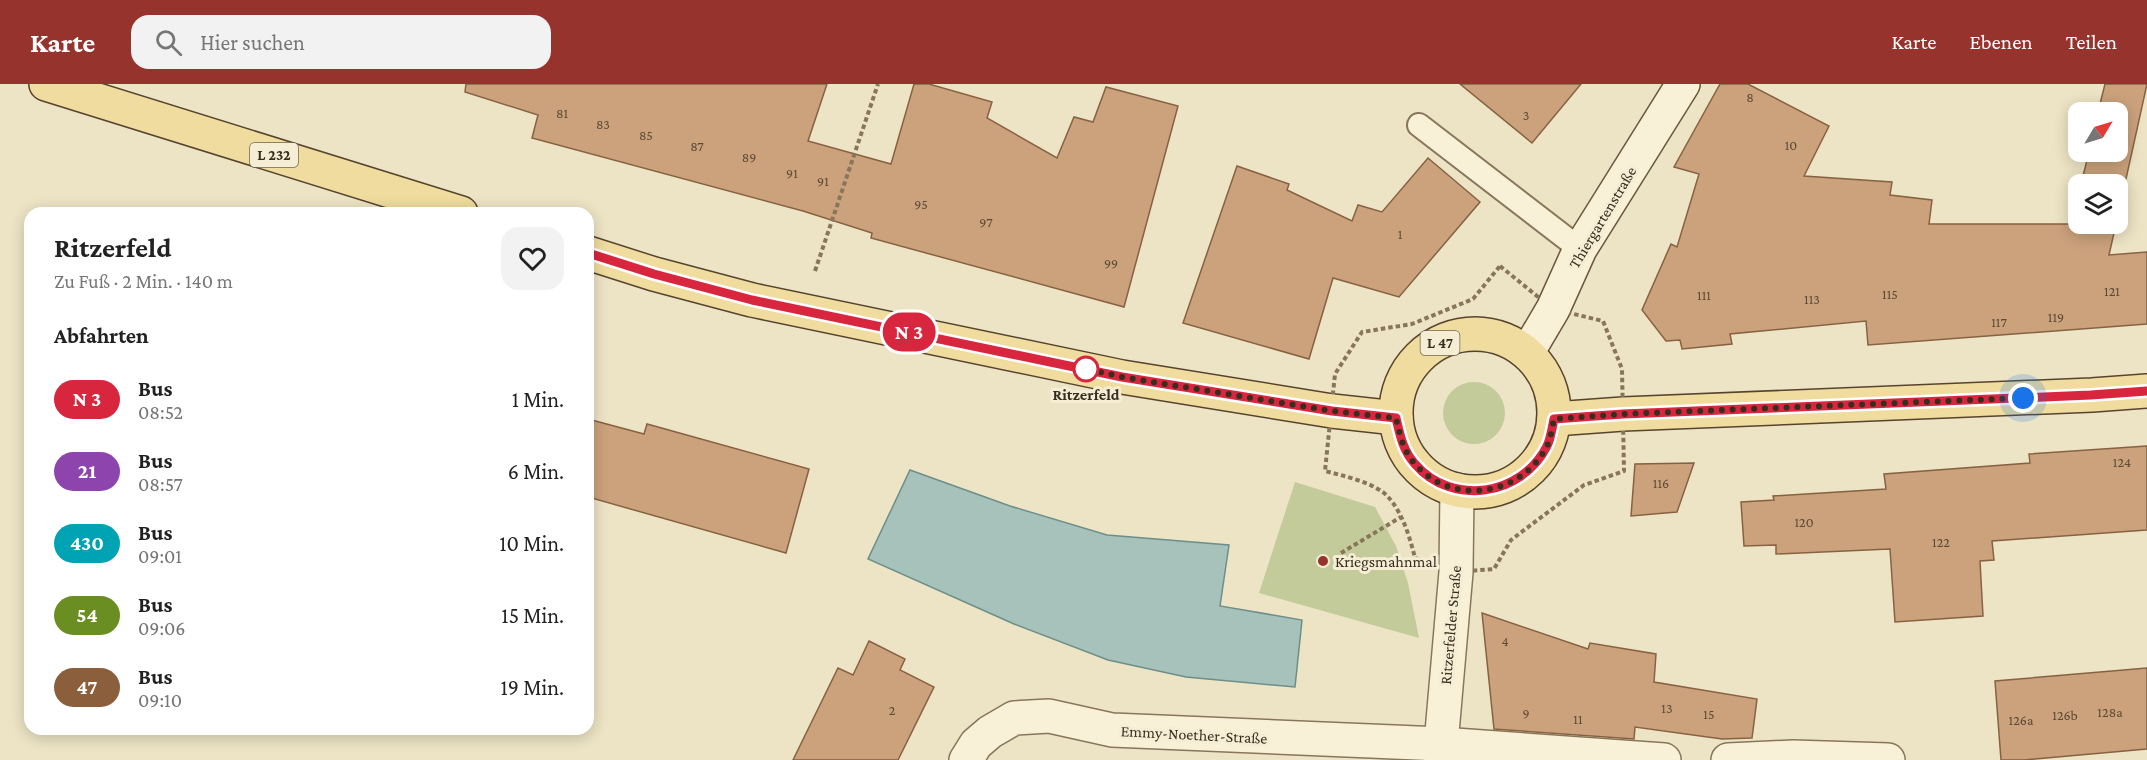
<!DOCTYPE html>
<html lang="de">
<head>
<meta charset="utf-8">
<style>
	:root { --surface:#fff; --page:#f2f2f2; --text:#222; --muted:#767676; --accent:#96332c }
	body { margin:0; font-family:"Crimson Pro",serif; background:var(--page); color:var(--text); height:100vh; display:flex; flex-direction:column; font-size:22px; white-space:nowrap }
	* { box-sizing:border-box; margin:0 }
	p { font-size:20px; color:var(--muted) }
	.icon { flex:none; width:33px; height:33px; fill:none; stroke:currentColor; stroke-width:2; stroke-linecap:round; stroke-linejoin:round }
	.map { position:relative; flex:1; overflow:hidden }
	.drawer { position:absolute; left:24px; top:123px; width:570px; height:528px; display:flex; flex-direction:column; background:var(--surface); border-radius:18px; box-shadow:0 3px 15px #0003 }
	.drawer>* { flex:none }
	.badge { padding:0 12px; border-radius:20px; font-size:21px; line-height:39px }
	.needle { width:39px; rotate:52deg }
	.controls { position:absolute; left:2068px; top:18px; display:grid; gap:12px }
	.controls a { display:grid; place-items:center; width:60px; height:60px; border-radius:12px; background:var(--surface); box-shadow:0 3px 15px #0003; font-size:30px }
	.you { position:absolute; width:30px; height:30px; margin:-15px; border:4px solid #fff; border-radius:50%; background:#1a73e8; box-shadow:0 0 0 9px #1a73e833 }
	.map>.badge { position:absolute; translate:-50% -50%; box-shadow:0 0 0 3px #fff }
	h2 { padding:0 30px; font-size:22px; line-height:54px }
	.round { display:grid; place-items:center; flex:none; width:63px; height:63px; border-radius:18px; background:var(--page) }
	.overview { display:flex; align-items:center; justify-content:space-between; height:102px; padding:0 30px }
	h1 { font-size:28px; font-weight:700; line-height:45px }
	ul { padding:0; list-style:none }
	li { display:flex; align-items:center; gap:18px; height:72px; padding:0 30px }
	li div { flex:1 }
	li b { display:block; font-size:22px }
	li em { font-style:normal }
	li .badge { min-width:66px; font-weight:700; text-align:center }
	header { display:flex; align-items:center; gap:36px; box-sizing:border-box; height:84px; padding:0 30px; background:var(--accent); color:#fff }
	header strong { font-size:28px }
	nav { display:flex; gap:33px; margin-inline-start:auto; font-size:21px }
	.search { width:420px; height:54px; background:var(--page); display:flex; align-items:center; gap:15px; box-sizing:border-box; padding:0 21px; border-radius:18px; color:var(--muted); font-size:22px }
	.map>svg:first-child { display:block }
</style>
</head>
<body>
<header>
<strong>Karte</strong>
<div class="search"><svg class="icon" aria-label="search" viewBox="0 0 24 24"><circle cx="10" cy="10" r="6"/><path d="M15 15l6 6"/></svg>Hier suchen</div>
<nav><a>Karte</a><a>Ebenen</a><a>Teilen</a></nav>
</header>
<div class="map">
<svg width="2147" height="676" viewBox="0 0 2147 676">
	<rect width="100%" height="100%" fill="#ede4c5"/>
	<g fill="#c2cb99">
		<circle cx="1474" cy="329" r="31"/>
		<path d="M1295,398l80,25 21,39 12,37 11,55 -160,-45z"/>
	</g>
	<path fill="#a7c1bb" stroke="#6d8f89" stroke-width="1.5" d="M910,386l100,36 97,29 122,10 -9,61 82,14 -7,67 -109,-10 -78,-17 -94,-36 -146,-65z"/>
	<g fill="#cba27c" stroke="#876242" stroke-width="1.5">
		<path d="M466,0h361l-19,57 83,23 23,-80h15l63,18 -5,16 70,40 17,-41 19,5 13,-35 72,19 -54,201 -253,-69 1,-5 -69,-22 -271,-73 6,-23 -73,-23z"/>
		<path d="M1460,0h121l-49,59z"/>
		<path d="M1720,0h28l81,42 -25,50 88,6 -2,13 42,5 -3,24h143l7,-29v29h37l-7,31 38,-3v72l-279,21 -2,-24 -136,13 2,10 -50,5 -2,-9 -14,1 -24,-31 29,-66 6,3 22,-73 -25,-7z"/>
		<path d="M2105,0h42l-29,131v-31h-37l8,-32h29v-40h-20z"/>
		<path d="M1428,74l52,44 -81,95 -66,-19 -24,81 -126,-36 54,-157 52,18 -2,6 65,31 6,-16 24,7z"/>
		<path d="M588,335l56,15 3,-10 162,45 -23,84 -198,-56z"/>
		<path d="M2147,362v84l-155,11 2,19 -14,1 3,55 -88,6 -5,-73 -114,5v-9l-32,1 -3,-44 33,-2 -1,-4 113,-7 -2,-15 146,-11 -1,-9z"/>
		<path d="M1694,379l-17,49 -46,4 4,-52z"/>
		<path d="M1482,529l106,36 2,-6 66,11 -2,28 103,17 -5,39 -30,1 -87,-12 -1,12 -140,-10z"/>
		<path d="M869,557l36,18 -5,11 34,17 -36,73h-105l45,-92 15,7z"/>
		<path d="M2147,584v81l-123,11h-23l-6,-79z"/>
	</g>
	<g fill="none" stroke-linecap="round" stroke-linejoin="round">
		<g stroke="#88765b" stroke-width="26">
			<path id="service" d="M1419,41l161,124"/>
		</g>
		<g stroke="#88765b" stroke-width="36">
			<g id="minor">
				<path d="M966,676l10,-16 14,-12 24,-14 35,-2 63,14 329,14 223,16"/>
				<path d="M1441,676v-16l15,-172 1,-82"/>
				<path d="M1728,676l65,-3 95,3"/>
			</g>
		</g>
		<g stroke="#6a573e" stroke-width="36">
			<path id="secondary" d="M1527,269l26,-44 27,-60 103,-165"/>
		</g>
		<g stroke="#56442f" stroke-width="36">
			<g id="primary">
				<path d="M46,0l415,129"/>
				<path d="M588,169l66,21 98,26 370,77 210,34 64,7"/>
				<circle cx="1475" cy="329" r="79"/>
				<path d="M1554,335l69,-5 469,-19 55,-4"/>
			</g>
		</g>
		<g stroke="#88765b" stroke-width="4" stroke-dasharray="4.5 3" stroke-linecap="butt">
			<path d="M1500,182l53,43 50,12 19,48 2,102 -40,14 -73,55 -17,29 -38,3 -41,-14c-5,-20 -12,-44 -26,-60 -12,-15 -45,-22 -64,-27l10,-97 27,-42 50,-8 61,-25z"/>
			<path d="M815,187l63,-187"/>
			<path d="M1341,469l60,-36"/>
		</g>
		<use href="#service" stroke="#f8f1d8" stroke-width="22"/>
		<use href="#minor" stroke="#f8f1d8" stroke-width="33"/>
		<use href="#secondary" stroke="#f8f1d8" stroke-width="33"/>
		<use href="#primary" stroke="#efdc9e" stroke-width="33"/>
	</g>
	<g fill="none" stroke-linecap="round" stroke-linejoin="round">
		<g stroke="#fff" stroke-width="14">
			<path id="line" d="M588,169l66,21 98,26 370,77 210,34 64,7c4,17 7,33 19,46 37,43 107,32 132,-18 4,-8 5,-18 7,-27l69,-5 468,-19 56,-4"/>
		</g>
		<use href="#line" stroke="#d7263d" stroke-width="9"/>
		<path stroke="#382d1f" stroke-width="6" stroke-dasharray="0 10.8" d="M1086,285l-3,-1 39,9 210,34 64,7c4,17 7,33 19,46 37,43 107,32 132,-18 4,-8 5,-18 7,-27l69,-5 400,-16"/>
	</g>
	<circle fill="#fff" stroke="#d7263d" stroke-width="3" cx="1086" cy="285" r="12"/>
	<circle fill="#96332c" stroke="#f5eed4" stroke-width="2" cx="1323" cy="477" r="6"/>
	<g text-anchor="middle" stroke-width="6" stroke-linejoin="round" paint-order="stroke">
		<g font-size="14" fill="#5d4a36">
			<text x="1750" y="18">8</text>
			<text x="562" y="34">81</text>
			<text x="1526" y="36">3</text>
			<text x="603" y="45">83</text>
			<text x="646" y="56">85</text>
			<text x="1791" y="66">10</text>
			<text x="697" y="67">87</text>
			<text x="749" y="78">89</text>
			<text x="792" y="94">91</text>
			<text x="823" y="102">91</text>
			<text x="921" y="125">95</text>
			<text x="986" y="143">97</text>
			<text x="1400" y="155">1</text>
			<text x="1111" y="184">99</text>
			<text x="2112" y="212">121</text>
			<text x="1890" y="215">115</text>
			<text x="1704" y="216">111</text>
			<text x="1812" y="220">113</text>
			<text x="2056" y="238">119</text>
			<text x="1999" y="243">117</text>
			<text x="2122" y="383">124</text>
			<text x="1661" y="404">116</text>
			<text x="1804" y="443">120</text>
			<text x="1941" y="463">122</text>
			<text x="1505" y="562">4</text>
			<text x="1667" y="629">13</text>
			<text x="892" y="631">2</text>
			<text x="2110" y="633">128a</text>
			<text x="1526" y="634">9</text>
			<text x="1709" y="635">15</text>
			<text x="2065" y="636">126b</text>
			<text x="1578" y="640">11</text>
			<text x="2021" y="641">126a</text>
		</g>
		<g fill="#f5eed4" stroke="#716755" stroke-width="1.5">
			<rect x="250" y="59" width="48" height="24" rx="4.5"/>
			<rect x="1420.5" y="247" width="39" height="24" rx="4.5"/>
		</g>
		<g font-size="15" font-weight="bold" fill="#382d1f">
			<text x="274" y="76">L 232</text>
			<text x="1440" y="264">L 47</text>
		</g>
		<g font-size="16" fill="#382d1f" stroke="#f5eed4">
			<text transform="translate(1602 133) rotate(-59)" y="6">Thiergartenstraße</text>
			<text transform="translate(1450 541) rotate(-85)" y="6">Ritzerfelder Straße</text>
			<text transform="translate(1194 650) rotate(3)" y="6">Emmy-Noether-Straße</text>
		</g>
		<g font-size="16" font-weight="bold" fill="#382d1f" stroke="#f5eed4">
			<text x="1086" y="316">Ritzerfeld</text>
		</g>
		<g font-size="16" fill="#382d1f" stroke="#f5eed4" text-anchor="start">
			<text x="1335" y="483">Kriegsmahnmal</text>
		</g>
	</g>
</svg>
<div class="controls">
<a><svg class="needle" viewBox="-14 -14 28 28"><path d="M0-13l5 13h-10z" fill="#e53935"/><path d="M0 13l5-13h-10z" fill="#767676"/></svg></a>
<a><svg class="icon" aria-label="layers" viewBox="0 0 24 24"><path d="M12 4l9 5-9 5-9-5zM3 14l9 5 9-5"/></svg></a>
</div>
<div class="you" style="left:2023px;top:314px"></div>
<b class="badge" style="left:909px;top:248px;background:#d7263d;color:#fff">N 3</b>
<section class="drawer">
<div class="overview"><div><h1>Ritzerfeld</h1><p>Zu Fuß · 2 Min. · 140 m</p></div><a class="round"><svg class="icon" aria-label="heart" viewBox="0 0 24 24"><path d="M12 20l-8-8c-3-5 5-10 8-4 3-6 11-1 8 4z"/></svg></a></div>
<h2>Abfahrten</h2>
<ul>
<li><span class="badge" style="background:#d7263d;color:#fff">N 3</span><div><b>Bus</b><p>08:52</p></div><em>1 Min.</em></li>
<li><span class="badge" style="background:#8e44ad;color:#fff">21</span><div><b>Bus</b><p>08:57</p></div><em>6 Min.</em></li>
<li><span class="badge" style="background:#00a3b4;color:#fff">430</span><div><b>Bus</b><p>09:01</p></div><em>10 Min.</em></li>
<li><span class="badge" style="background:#6b8e23;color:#fff">54</span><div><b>Bus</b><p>09:06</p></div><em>15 Min.</em></li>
<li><span class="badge" style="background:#8b5e3c;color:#fff">47</span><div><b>Bus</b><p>09:10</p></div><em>19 Min.</em></li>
</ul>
</section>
</div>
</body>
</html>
